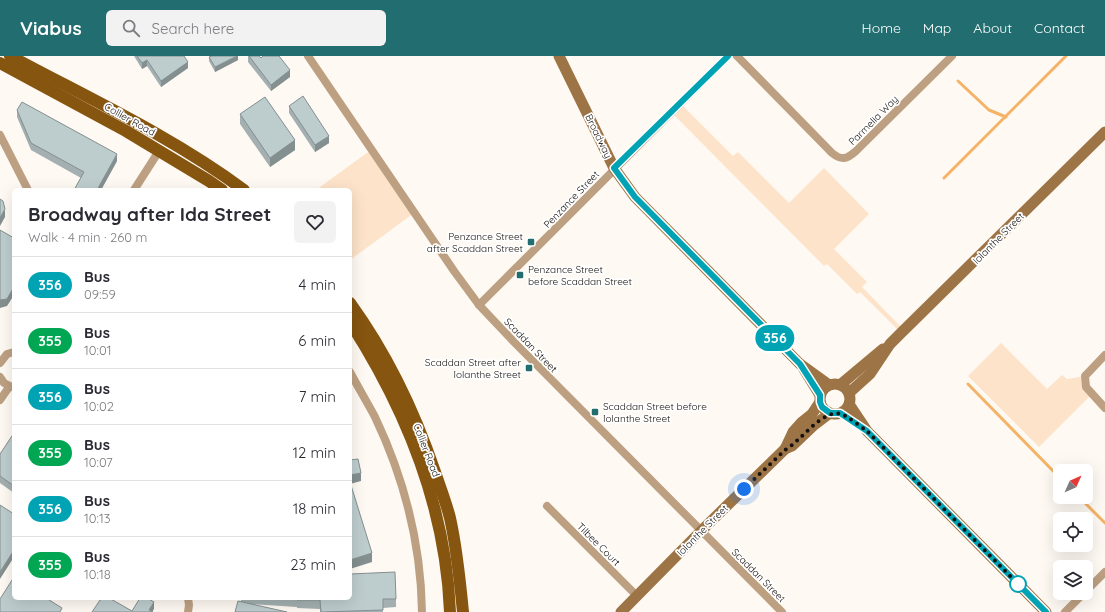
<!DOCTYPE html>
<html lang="en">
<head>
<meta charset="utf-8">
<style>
	:root { --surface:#fff; --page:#f2f2f3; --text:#2b2b33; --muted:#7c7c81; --line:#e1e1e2; --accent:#216d6f }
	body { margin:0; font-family:Quicksand,sans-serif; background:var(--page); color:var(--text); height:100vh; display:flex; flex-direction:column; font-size:15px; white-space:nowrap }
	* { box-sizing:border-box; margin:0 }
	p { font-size:13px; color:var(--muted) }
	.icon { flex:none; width:22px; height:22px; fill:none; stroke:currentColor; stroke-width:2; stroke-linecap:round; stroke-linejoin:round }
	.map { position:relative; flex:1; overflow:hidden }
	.side { position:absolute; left:12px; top:132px; width:340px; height:412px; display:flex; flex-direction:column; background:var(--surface); border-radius:6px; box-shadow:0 4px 16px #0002 }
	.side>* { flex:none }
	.badge { padding:0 8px; border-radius:13px; font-size:14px; line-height:26px }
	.needle { width:26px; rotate:45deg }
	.fabs { position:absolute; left:1053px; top:408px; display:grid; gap:8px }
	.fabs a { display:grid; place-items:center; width:40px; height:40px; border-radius:6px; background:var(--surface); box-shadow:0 4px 16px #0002; font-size:20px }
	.you { position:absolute; width:20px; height:20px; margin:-10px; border:3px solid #fff; border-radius:50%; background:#1a73e8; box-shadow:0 0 0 6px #1a73e833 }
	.map>.badge { position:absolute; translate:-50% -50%; box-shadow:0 0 0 2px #fff }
	.round { display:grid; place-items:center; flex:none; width:42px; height:42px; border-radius:6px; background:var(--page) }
	.summary { display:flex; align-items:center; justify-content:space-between; height:68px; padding:0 16px }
	h1 { font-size:19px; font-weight:700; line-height:30px }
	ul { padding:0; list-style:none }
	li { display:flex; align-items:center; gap:12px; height:56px; padding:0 16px; border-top:1px solid var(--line) }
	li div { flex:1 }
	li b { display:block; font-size:15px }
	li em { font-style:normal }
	li .badge { min-width:44px; font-weight:700; text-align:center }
	header { display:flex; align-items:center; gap:24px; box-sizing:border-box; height:56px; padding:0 20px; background:var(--accent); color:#fff }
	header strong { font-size:19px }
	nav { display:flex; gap:22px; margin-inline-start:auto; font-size:14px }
	.search { width:280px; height:36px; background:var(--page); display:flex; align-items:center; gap:10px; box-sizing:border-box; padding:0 14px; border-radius:6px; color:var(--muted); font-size:15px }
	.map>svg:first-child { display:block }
</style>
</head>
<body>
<header>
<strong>Viabus</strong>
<div class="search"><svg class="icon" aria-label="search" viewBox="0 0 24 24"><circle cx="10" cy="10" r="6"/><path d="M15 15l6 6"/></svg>Search here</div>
<nav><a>Home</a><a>Map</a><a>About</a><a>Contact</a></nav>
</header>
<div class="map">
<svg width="1105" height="556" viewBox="0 0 1105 556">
	<rect width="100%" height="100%" fill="#fef9f2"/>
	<g fill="#fce3c9">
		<path d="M680,47l53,53 5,-4 51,51 35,-35 45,46 -35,35 33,33 -5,5 42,43 -3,3 -41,-41 -3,2 -30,-30 -3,2 -153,-154z"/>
		<path d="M371,94l43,63 -64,47v-70h-34z"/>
		<path d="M1001,287l46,46 15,-14 5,4 18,-3 7,18 -53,53 -71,-71z"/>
	</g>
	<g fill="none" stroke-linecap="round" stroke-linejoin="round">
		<g stroke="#f4b367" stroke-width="3">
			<path d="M958,25l31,29 17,7"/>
			<path d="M944,122l122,-122"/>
			<path d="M968,328l92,94"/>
			<path d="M1079,441l26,26"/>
		</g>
		<g stroke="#bda082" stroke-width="8">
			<path d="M308,0l146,215 25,34 35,37 268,270"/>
			<path d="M737,0l95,97c10,8 15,6 24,-2l96,-95"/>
			<path d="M0,79l28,55"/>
			<path d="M134,134l25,-39"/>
			<path d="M479,249l249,-249"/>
			<path d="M1105,299l-20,21 1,11 19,21"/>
			<path d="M0,307l7,-9 7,-2"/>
			<path d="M350,316c8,15 17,30 25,45 29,61 46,128 47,195"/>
			<path d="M0,321l4,6 10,5"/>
			<path d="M0,344l9,-13"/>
			<path d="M547,450l90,90"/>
			<path d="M1086,535l19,-19"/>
			<path d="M188,556l1,-7 -1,-7"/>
			<path d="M1065,556l19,-19"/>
		</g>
		<g stroke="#9d7446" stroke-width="11">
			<path d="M559,0l55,112 21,29 165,167 29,21"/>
			<path d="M804,313l16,26"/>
			<circle cx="835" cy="343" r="15"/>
			<path d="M840,329l43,-36"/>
			<path d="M849,337l21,-19 20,-30 11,-11 204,-201"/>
			<path d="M849,348l18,27 179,181"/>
			<path d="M785,393l8,-17 9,-10 10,-8 8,-12"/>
			<path d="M621,556l80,-81 84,-82 7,-3 21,-20 17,-13"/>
		</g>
		<g stroke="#86550f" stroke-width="12">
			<path d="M10,0c80,43 161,80 234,134"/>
			<path d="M0,7l126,68 83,50 13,9"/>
			<path d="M350,247c37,51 65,110 85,169 5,15 11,30 15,46 7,31 10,63 13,94"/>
			<path d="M350,266c56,87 96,186 100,290"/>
		</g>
	</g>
	<g fill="#a3afb0">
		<path d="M134,0h50l4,12 -27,19 -14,-21 -5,3z"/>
		<path d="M238,0v4l-23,12 -6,-11v-4z"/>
		<path d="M248,0h11l2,2 29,19 -19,14 -23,-29z"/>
		<path d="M289,50l40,37 -14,9 -26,-39z"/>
		<path d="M17,54l100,51 -16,29h-27l7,-12 -50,-28 -14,-33z"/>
		<path d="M240,58l55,36 -25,17 -30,-43z"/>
		<path d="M14,377v60l-14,-10v-29z"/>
		<path d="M241,542h109l46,1v8l-13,1v4h-63v-3l-23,-1v-1l-46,-3 -10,-2z"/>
	</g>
	<g fill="#848f90">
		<path d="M237,0h1v4l-23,12v-5z"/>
		<path d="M147,4v6l-5,3v-6z"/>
		<path d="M188,6v6l-27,19v-6z"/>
		<path d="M290,14v7l-19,14v-6z"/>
		<path d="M329,80v7l-14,9v-7z"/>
		<path d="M295,84v10l-25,17v-9z"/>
		<path d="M117,98v7l-16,29h-4z"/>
		<path d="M5,153v8l-5,9v-8z"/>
		<path d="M14,231v8l-7,11 -7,2v-8z"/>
		<path d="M361,417v8l-11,3v-9z"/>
		<path d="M14,494v7l-14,22v-7z"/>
		<path d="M372,497v9l-22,7v-9z"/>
		<path d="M154,546v7l-2,3 -3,-2z"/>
	</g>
	<g fill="#bdcccd" stroke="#848f90">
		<path d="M137,0h47l4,6 -27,19 -14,-21 -5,3z"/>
		<path d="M212,0h25l-22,11 -6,-10z"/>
		<path d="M249,0h10l2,2 2,-2h16l11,14 -19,15z"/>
		<path d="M303,40l26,40 -14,9 -26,-39z"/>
		<path d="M265,41l30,43 -25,18 -30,-44z"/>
		<path d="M22,46l95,52 -20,36h-23l10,-18 -53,-29 -14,-33z"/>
		<path d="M0,143l3,2 2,8 -5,9z"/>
		<path d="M0,174l14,8v49l-7,12 -7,1z"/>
		<path d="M14,377v53l-14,-10v-22z"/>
		<path d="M358,403l3,14 -11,2v-15z"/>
		<path d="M350,426l22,71 -22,7z"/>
		<path d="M0,449l14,9v36l-14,22z"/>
		<path d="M395,516l1,27h-13v11l-62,2 -1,-12h-23v-1l-8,-1h61v-24z"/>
		<path d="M14,521v21h32l16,10 -2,4h-60v-13z"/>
		<path d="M105,542h4l23,13 8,-13h7l7,4 -5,8 4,2h-61l8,-12z"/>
		<path d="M238,545l49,11h-52z"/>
	</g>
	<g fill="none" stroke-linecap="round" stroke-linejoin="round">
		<g stroke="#fff" stroke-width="9">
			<path id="line" d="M728,0l-114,112 21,29 165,167 20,31v7l2,5 8,6h10l27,18 179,181"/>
		</g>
		<use href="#line" stroke="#00a3b4" stroke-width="6"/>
		<path stroke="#16120f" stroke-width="4" stroke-dasharray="0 7.2" d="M744,433l41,-39c16,-9 37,-41 56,-36 5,1 20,13 26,17l151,153"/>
	</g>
	<g fill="#216d6f" stroke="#fff" stroke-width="1.5">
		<rect x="527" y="182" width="8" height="8" rx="2"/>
		<rect x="516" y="215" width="8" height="8" rx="2"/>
		<rect x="525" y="308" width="8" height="8" rx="2"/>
		<rect x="591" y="352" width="8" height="8" rx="2"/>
	</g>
	<circle fill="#fff" stroke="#00a3b4" stroke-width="2" cx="1018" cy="528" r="8"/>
	<g text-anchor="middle" stroke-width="3.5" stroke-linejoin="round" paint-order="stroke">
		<g font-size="10" fill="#16120f" stroke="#fff">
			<text transform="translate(130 63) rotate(29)" y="4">Collier Road</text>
			<text transform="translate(873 64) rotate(-45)" y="4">Parmelia Way</text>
			<text transform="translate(599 80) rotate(64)" y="4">Broadway</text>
			<text transform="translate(571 143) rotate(-46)" y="4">Penzance Street</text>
			<text transform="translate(998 182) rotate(-45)" y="4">Iolanthe Street</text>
			<text transform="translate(531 289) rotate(46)" y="4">Scaddan Street</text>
			<text transform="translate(427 394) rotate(69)" y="4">Collier Road</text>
			<text transform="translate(702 474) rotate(-45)" y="4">Iolanthe Street</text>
			<text transform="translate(599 488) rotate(45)" y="4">Tilbee Court</text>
			<text transform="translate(759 519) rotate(45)" y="4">Scaddan Street</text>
		</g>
		<g font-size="10" fill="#16120f" stroke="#fff" text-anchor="end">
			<text x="523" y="184">Penzance Street<tspan x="523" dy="12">after Scaddan Street</tspan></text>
			<text x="528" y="217" text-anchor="start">Penzance Street<tspan x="528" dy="12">before Scaddan Street</tspan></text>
			<text x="521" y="310">Scaddan Street after<tspan x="521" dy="12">Iolanthe Street</tspan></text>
			<text x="603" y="354" text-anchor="start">Scaddan Street before<tspan x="603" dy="12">Iolanthe Street</tspan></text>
		</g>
	</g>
</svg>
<div class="fabs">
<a><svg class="needle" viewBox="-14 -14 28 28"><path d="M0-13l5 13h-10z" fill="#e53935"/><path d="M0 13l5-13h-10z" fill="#7c7c81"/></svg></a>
<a><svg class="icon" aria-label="locate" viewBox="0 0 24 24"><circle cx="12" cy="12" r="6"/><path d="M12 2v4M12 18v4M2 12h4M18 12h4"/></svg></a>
<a><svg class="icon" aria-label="layers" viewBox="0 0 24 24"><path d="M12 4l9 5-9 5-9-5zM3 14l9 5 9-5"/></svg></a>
</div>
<div class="you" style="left:744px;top:433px"></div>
<b class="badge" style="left:775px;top:282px;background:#00a3b4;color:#fff">356</b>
<section class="side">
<div class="summary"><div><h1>Broadway after Ida Street</h1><p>Walk · 4 min · 260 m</p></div><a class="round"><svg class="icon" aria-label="heart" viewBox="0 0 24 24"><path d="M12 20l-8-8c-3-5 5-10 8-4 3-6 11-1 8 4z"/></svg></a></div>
<ul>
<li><span class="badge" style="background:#00a3b4;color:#fff">356</span><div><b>Bus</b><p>09:59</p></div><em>4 min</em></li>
<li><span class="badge" style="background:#00a651;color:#fff">355</span><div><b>Bus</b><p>10:01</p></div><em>6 min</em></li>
<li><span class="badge" style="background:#00a3b4;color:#fff">356</span><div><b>Bus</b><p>10:02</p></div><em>7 min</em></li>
<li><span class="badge" style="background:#00a651;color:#fff">355</span><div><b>Bus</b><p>10:07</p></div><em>12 min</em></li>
<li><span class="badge" style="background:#00a3b4;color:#fff">356</span><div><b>Bus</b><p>10:13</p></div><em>18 min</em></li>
<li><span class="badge" style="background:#00a651;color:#fff">355</span><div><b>Bus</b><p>10:18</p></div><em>23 min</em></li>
</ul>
</section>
</div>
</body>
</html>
